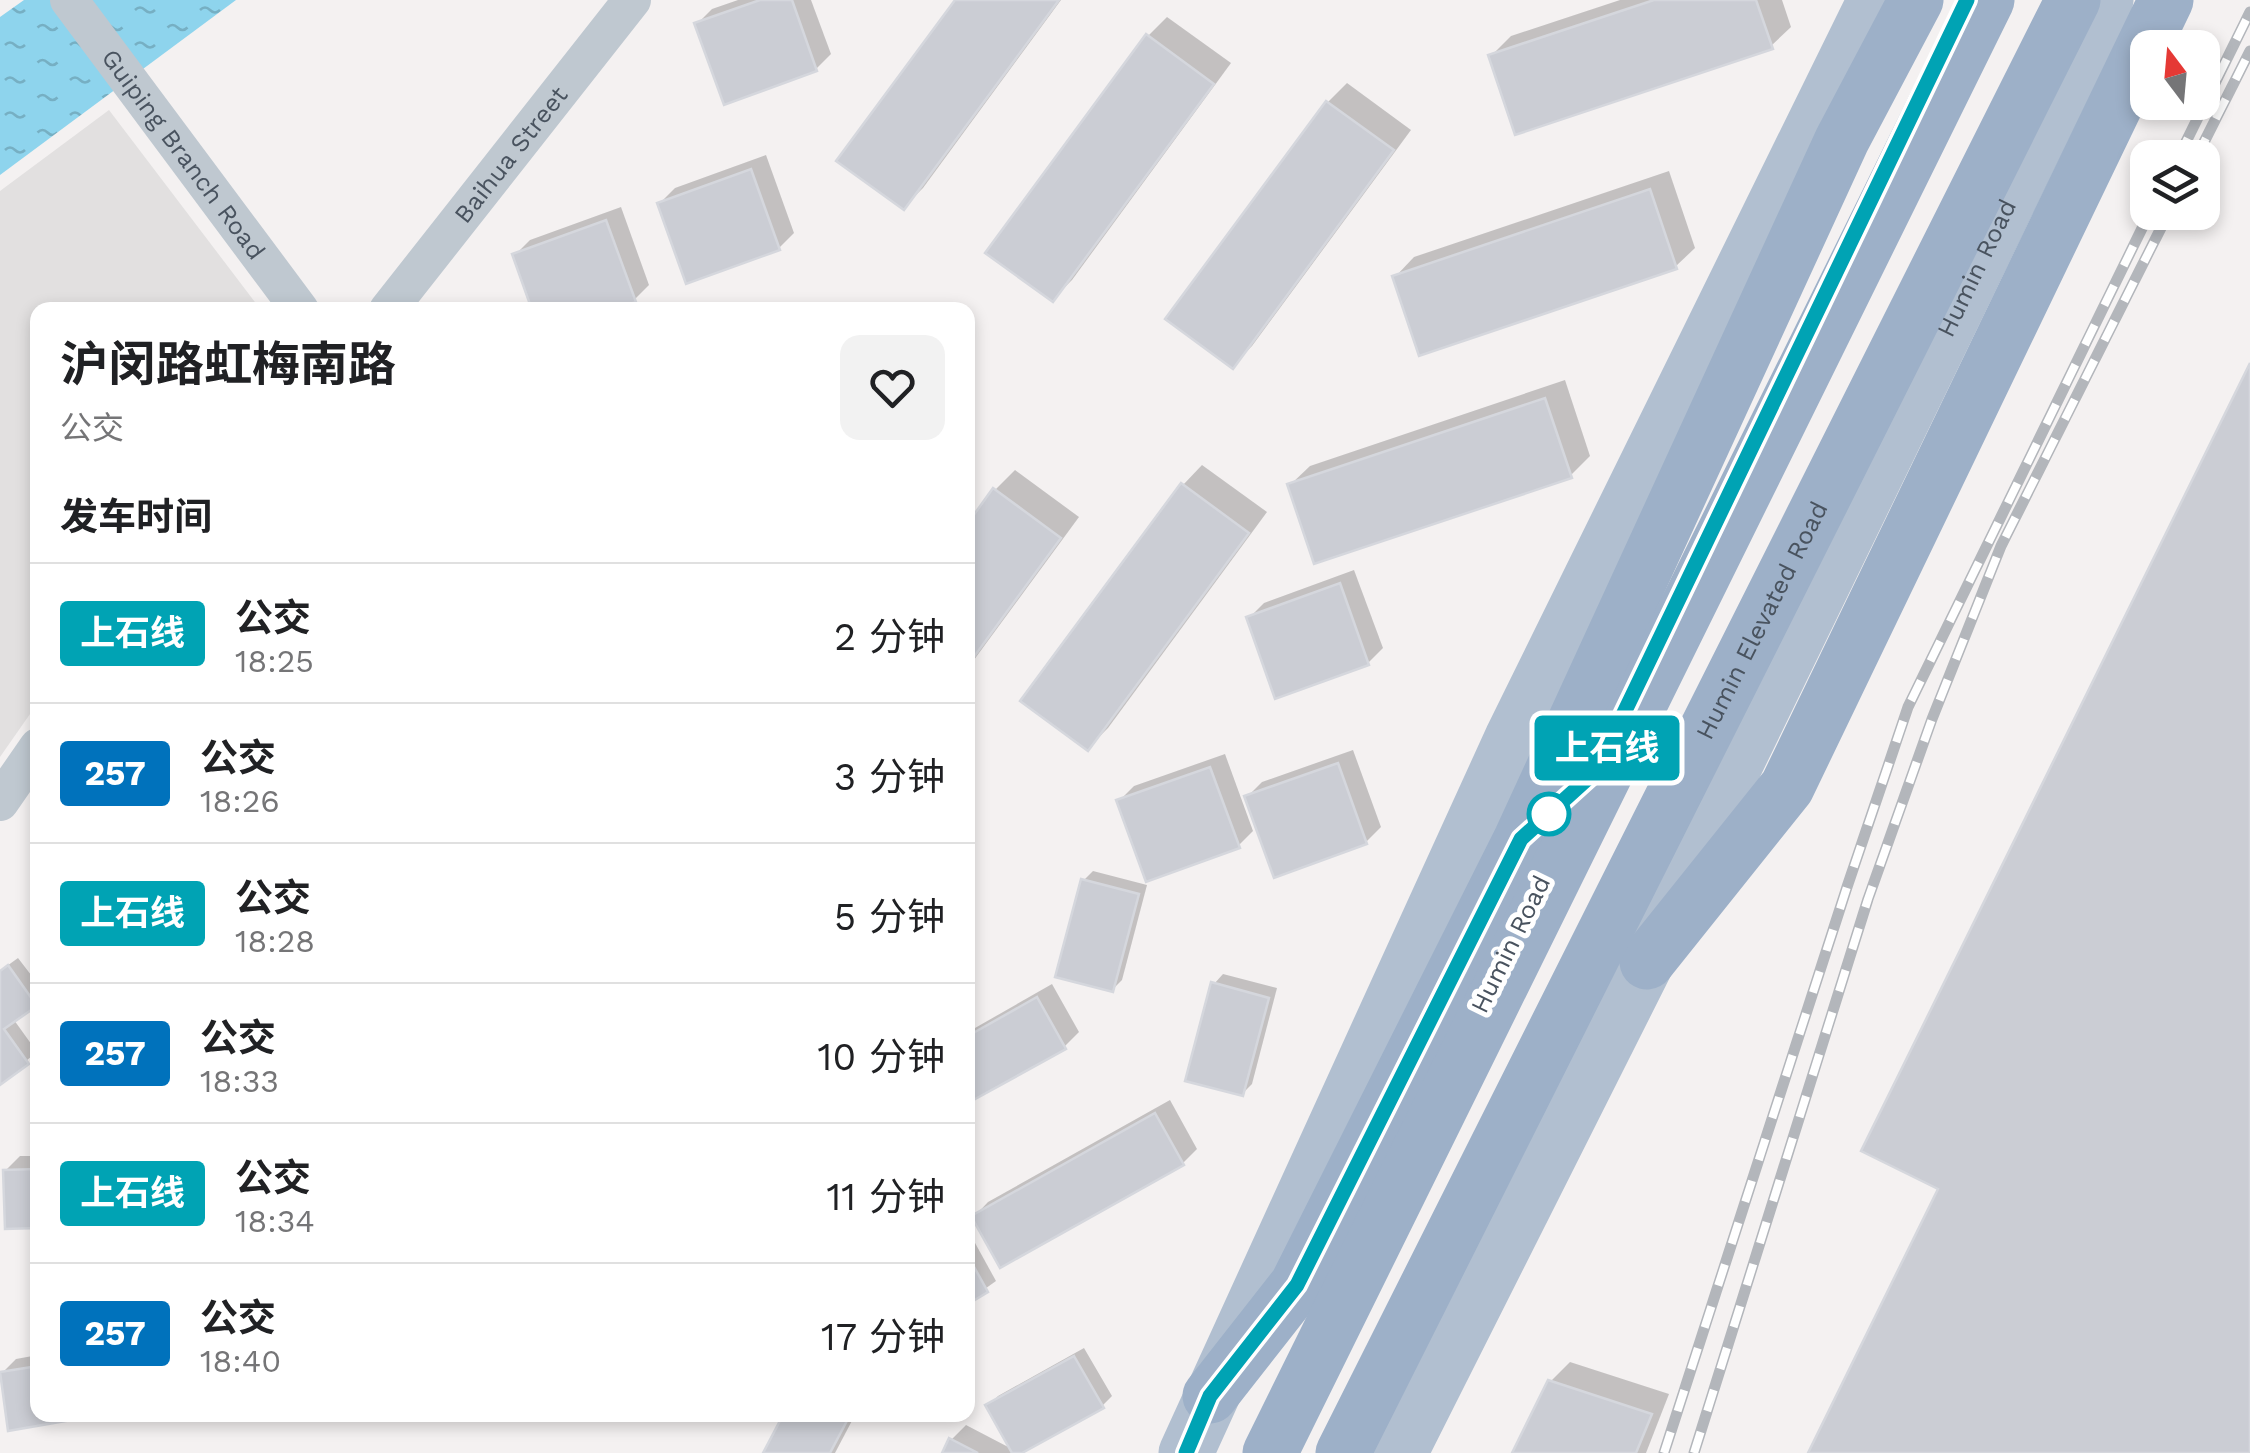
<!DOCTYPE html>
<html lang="zh">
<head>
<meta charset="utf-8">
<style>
	:root { --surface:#fff; --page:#f2f2f2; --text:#202124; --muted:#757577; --line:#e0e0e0 }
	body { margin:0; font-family:"Work Sans","Noto Sans SC",sans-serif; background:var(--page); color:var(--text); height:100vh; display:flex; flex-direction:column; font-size:38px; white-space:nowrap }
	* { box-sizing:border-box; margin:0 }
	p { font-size:32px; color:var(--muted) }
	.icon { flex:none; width:55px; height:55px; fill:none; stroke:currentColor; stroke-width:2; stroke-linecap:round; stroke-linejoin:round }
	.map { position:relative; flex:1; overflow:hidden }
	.sheet { position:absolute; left:30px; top:302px; width:945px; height:1120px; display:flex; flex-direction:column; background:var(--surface); border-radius:20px; box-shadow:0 5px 15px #0003 }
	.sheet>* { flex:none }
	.badge { padding:0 20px; border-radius:8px; font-size:35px; line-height:65px }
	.needle { width:65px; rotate:344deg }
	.fabs { position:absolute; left:2130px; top:30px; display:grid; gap:20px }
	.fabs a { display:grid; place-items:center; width:90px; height:90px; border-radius:20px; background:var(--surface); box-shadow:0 5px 15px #0003; font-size:50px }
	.map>.badge { position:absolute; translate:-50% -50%; box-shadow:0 0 0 5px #fff }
	h2 { padding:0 30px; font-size:38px; line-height:90px }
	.round { display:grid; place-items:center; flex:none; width:105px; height:105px; border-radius:20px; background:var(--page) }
	.summary { display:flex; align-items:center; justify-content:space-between; height:170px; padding:0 30px }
	h1 { font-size:48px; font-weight:700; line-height:75px }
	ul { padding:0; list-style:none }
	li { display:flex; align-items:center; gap:30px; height:140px; padding:0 30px; border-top:2px solid var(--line) }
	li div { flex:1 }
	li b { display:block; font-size:38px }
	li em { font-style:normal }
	li .badge { min-width:110px; font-weight:700; text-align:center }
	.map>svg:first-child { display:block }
</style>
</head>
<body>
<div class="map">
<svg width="2250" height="1453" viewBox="0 0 2250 1453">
	<defs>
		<pattern id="water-ripples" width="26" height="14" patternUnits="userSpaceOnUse" patternTransform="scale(2.5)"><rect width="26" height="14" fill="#8ed4ed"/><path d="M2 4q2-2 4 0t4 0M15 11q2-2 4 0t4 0" fill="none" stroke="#76afc3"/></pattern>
	</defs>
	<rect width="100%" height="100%" fill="#f4f1f1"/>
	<path fill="#e2e0e0" d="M109,110l152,200h-223l-1,394 -37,53v-566z"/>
	<path fill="url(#water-ripples)" d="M24,0h212l-236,175v-158z"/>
	<g fill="#0003">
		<path d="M738,0h73l20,54 -15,15 -119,-45 15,-15z"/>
		<path d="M958,0h103l-138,188 -19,19z"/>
		<path d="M1620,0h162l9,27 -20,19 -280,10 20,-20z"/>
		<path d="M1167,17l64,46 -159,217 -19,19 95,-263z"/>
		<path d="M1347,83l64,47 -159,216 -19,19 -64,-47 159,-216z"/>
		<path d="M766,155l28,78 -15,15 -119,-45 15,-15z"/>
		<path d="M1669,171l26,77 -20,19 -280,10 19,-20z"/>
		<path d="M621,207l28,78 -15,15 -28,10h-71l-20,-55 15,-15z"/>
		<path d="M1565,380l25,76 -20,20 -280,9 20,-19z"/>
		<path d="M1202,465l65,47 -159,216 -20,20 95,-263z"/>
		<path d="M1015,470l64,47 -111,151v-141l27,-37z"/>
		<path d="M1354,570l29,78 -15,15 -119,-45 15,-15z"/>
		<path d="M1353,750l28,77 -15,15 -119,-45 15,-15z"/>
		<path d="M1225,754l28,77 -15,15 -119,-45 15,-15z"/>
		<path d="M1093,871l54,14 -25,95 -10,10 -29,-109z"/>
		<path d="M18,958l20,26v19l-24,17 23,32 -37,30v-111z"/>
		<path d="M1223,974l54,14 -25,96 -10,10 -28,-110z"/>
		<path d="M1052,984l27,48 -15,15 -96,54v-69z"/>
		<path d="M1170,1100l27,49 -14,14 -209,54 14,-15z"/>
		<path d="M20,1156h18v70l-33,-55z"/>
		<path d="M969,1232l27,49 -28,20v-68z"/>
		<path d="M1084,1348l28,48 -10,10 -85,47h-73l7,-13 15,-15 46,24 -24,-43 10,-10z"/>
		<path d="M38,1355v60h47l-75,13 -9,-54 15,-15z"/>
		<path d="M1570,1362l99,32 -23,59h-132l36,-71z"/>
		<path d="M785,1415h70l-20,38h-69z"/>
	</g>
	<g fill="#cbcdd4" stroke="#d5d7dd" stroke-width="2.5">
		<path d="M760,0h32l25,71 -93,34 -30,-82z"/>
		<path d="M955,0h104l-155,210 -68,-49z"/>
		<path d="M1654,0h102l17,49 -258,86 -27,-80z"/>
		<path d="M1146,34l68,50 -161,218 -68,-49z"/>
		<path d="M1326,101l68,49 -161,219 -68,-50z"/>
		<path d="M751,169l29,81 -94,34 -29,-81z"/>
		<path d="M1650,189l27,80 -258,87 -27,-80z"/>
		<path d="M606,220l30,82 -23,8h-81l-20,-56z"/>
		<path d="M2250,363v1090h-442l130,-264 -77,-38z"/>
		<path d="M1545,398l27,80 -258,86 -27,-80z"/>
		<path d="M1181,483l68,50 -161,218 -68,-50z"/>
		<path d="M993,488l68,50 -93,127v-142z"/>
		<path d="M1340,583l29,82 -94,34 -29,-82z"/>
		<path d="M1338,763l29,81 -93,34 -30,-82z"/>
		<path d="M1210,767l30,81 -94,34 -30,-82z"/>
		<path d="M1081,879l58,15 -26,98 -58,-15z"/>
		<path d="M8,965l29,41 -33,23 25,35 -29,21v-114z"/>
		<path d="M1211,982l58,16 -26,98 -58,-15z"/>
		<path d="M1037,997l29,52 -98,54v-67z"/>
		<path d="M1155,1113l29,52 -184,103 -29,-52z"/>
		<path d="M38,1169v59l-33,1 -2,-59z"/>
		<path d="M968,1256l20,36 -20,12z"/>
		<path d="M1074,1356l30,52 -82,45h-10l-27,-48z"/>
		<path d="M38,1366v49h62l-92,16 -8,-59z"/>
		<path d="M1548,1380l104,34 -16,39h-124z"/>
		<path d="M783,1415h67l-20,38h-67z"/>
		<path d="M949,1438l29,15h-36z"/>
	</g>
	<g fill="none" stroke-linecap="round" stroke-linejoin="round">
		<g stroke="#bfc8d0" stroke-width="38">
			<path id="s1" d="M69,0l231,310"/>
			<path id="s2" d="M388,310l244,-310"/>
			<path d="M0,802l38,-55"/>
		</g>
		<g stroke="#b1bfd0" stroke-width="55">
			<path d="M1186,1453l326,-715 363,-738"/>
			<path id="s3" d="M1400,1453l247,-491 48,-114 411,-848"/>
		</g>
		<g stroke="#9db0c8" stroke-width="55">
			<path d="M1647,962l140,-175 379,-787"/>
			<path d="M1210,1396l87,-111 224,-446 321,-699 74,-140"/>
			<path d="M1270,1453l717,-1453"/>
			<path id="s4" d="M1343,1453l730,-1453"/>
		</g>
		<g stroke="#b3b6bb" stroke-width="11">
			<g id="rail">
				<path d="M2178,158l72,-146"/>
				<path d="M2196,158l54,-107"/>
				<path d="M1664,1453l183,-566 61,-180 242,-495"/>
				<path d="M1694,1453l174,-554 64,-180 69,-173 168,-334"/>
			</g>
		</g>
		<use href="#rail" stroke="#fff" stroke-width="8" stroke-dasharray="22" stroke-linecap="butt"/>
	</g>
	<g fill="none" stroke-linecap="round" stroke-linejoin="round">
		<g stroke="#fff" stroke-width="22">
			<path id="line" d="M1186,1453l24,-57 87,-111 224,-446 75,-68 371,-771"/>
		</g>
		<use href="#line" stroke="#00a3b4" stroke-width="15"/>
	</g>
	<circle fill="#fff" stroke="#00a3b4" stroke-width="5" cx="1549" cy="814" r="20"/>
	<g text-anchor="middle" stroke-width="10" stroke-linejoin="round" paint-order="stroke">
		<g font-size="25" fill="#49535f" stroke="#fff">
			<text dy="9" stroke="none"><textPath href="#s1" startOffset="192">Guiping Branch Road</textPath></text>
			<text dy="9" stroke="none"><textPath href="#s2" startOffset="198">Baihua Street</textPath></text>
			<text dy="9" stroke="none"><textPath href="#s3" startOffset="1318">Humin Road</textPath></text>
			<text dy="9" stroke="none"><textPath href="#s4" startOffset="932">Humin Elevated Road</textPath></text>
			<text transform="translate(1510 944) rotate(-64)" y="9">Humin Road</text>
		</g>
	</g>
</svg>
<div class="fabs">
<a><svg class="needle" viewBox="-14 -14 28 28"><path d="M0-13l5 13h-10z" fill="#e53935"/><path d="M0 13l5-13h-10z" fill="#757577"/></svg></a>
<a><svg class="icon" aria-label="layers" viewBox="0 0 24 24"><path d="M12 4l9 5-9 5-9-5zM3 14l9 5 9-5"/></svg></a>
</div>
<b class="badge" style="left:1607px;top:748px;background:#00a3b4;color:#fff">上石线</b>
<section class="sheet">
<div class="summary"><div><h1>沪闵路虹梅南路</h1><p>公交</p></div><a class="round"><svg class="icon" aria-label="heart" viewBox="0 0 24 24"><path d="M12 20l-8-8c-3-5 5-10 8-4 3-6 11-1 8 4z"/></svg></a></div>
<h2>发车时间</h2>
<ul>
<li><span class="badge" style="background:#00a3b4;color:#fff">上石线</span><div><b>公交</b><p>18:25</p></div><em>2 分钟</em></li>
<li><span class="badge" style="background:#0072bc;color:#fff">257</span><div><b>公交</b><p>18:26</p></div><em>3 分钟</em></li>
<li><span class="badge" style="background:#00a3b4;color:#fff">上石线</span><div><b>公交</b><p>18:28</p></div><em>5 分钟</em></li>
<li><span class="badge" style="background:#0072bc;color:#fff">257</span><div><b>公交</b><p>18:33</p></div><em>10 分钟</em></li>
<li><span class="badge" style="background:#00a3b4;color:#fff">上石线</span><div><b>公交</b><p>18:34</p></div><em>11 分钟</em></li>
<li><span class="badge" style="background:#0072bc;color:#fff">257</span><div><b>公交</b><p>18:40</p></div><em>17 分钟</em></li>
</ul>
</section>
</div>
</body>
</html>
